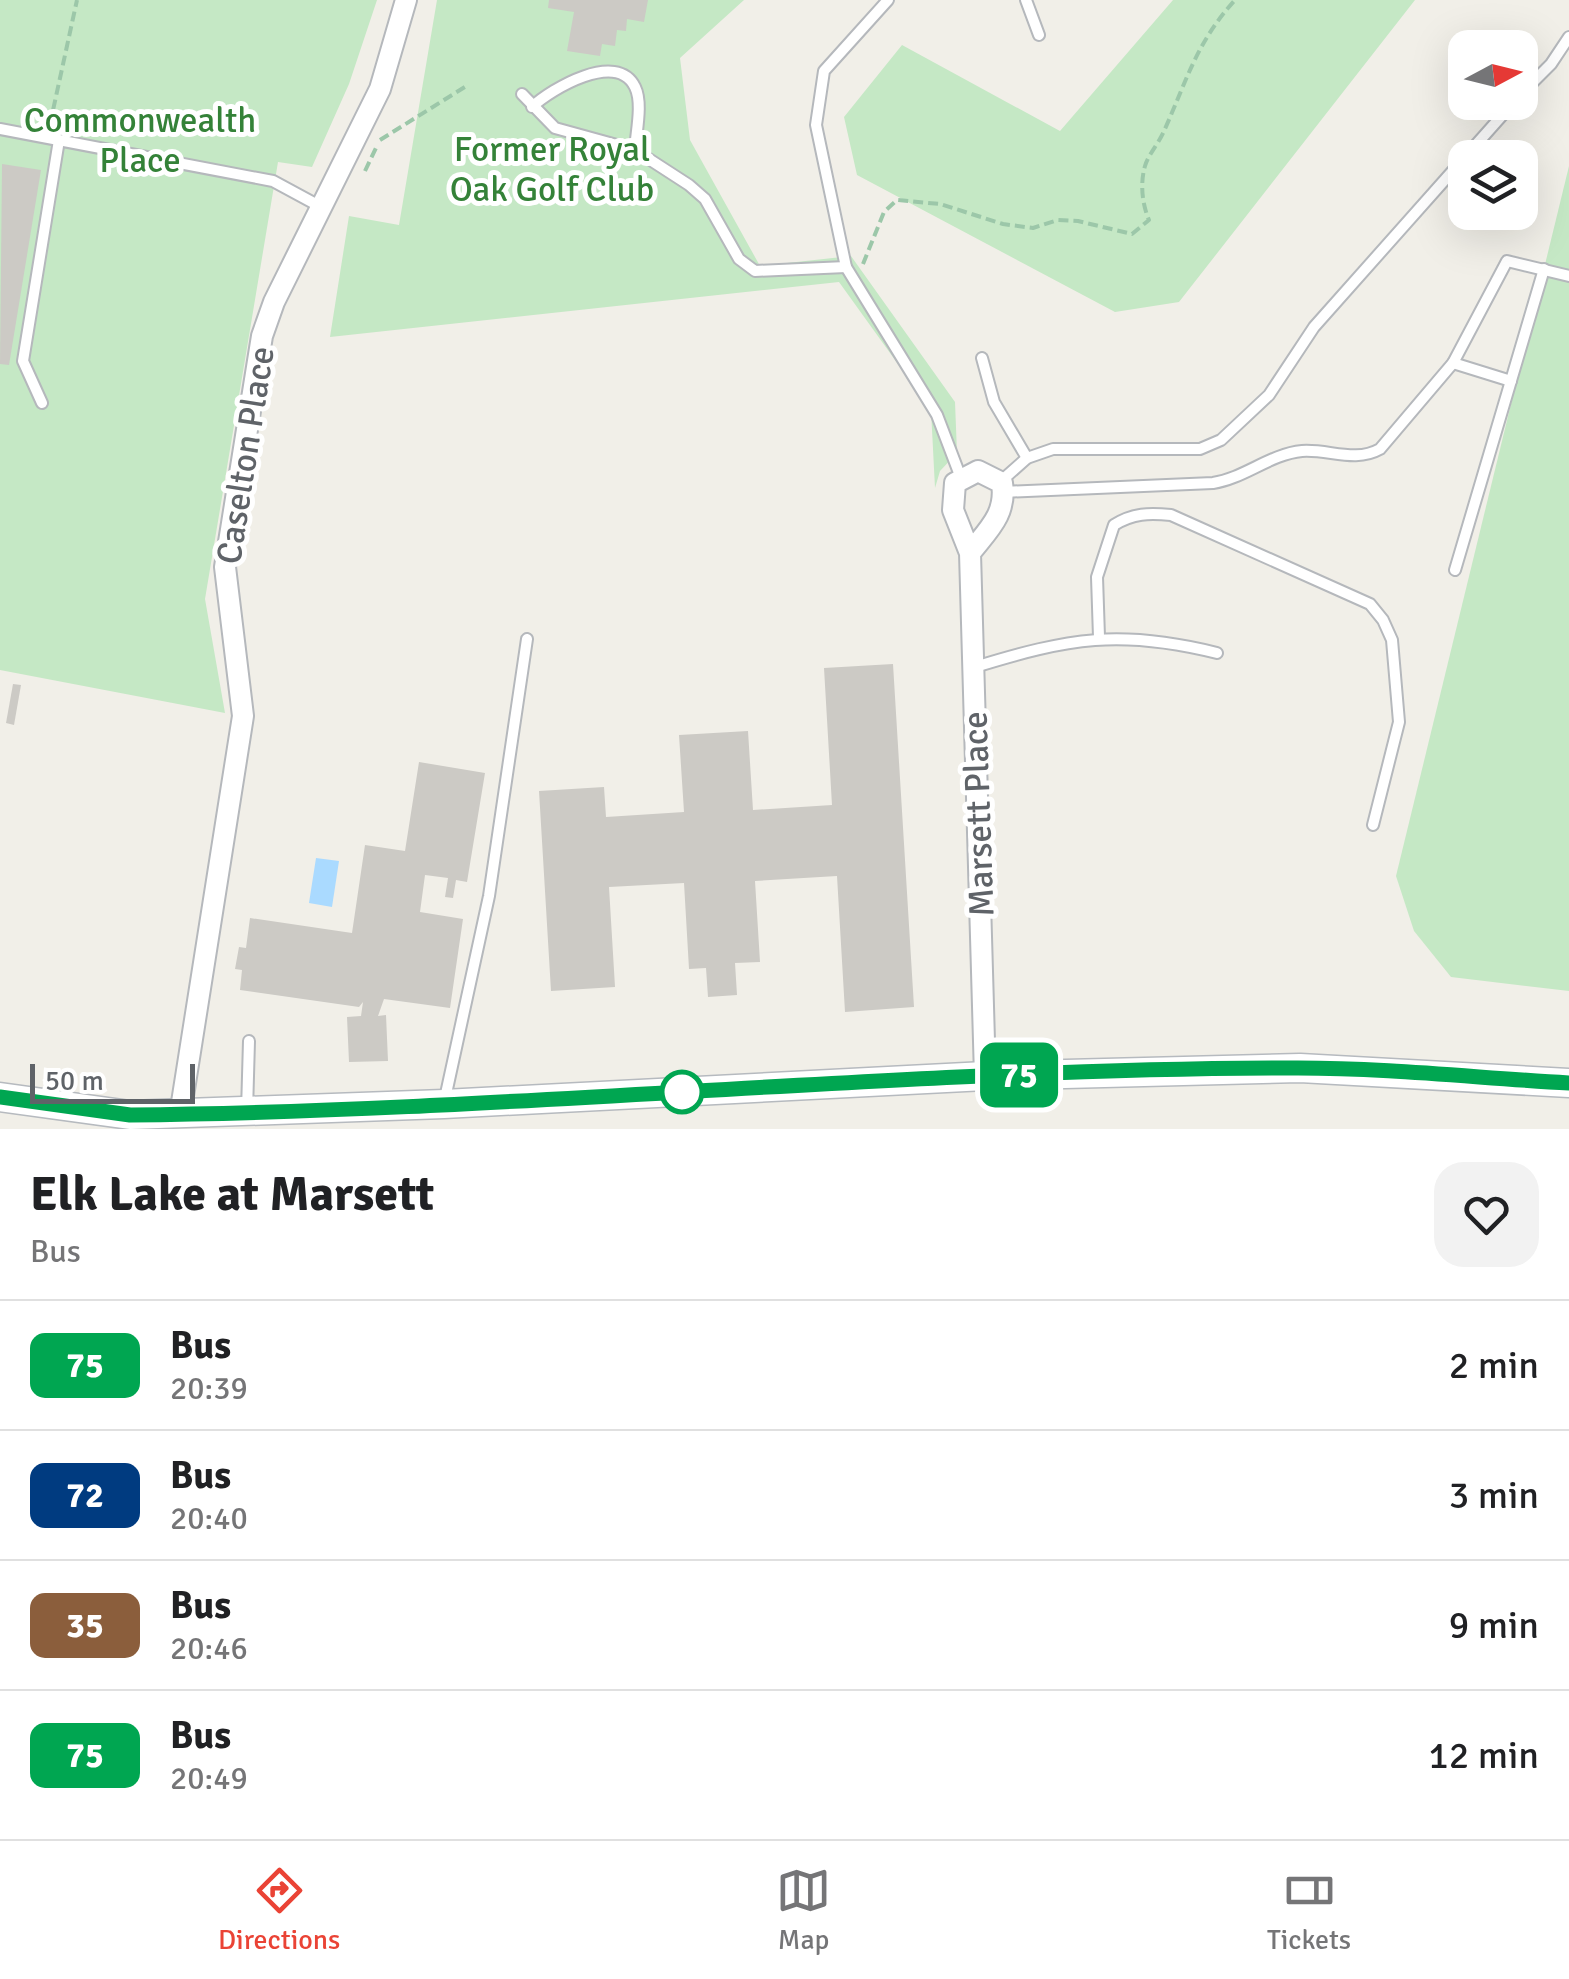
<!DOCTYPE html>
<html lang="en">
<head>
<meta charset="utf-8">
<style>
	:root { --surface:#fff; --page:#f2f2f2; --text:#202124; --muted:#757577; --line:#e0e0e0; --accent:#ea4335 }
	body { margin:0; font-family:Signika,sans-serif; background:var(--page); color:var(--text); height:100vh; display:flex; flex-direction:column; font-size:38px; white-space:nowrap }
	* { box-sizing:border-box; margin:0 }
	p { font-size:32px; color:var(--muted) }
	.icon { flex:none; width:55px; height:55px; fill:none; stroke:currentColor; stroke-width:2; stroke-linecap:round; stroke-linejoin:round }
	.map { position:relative; height:1129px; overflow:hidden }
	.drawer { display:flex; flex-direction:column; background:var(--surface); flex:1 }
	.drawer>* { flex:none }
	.badge { padding:0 20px; border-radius:15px; font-size:35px; line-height:65px }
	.needle { width:65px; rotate:83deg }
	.controls { position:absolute; left:1448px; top:30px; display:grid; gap:20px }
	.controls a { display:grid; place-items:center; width:90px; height:90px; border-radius:20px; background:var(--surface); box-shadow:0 10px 40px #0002; font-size:50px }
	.scale { position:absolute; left:30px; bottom:25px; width:165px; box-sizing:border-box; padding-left:10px; border:5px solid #5f6368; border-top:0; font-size:28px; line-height:35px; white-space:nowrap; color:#5f6368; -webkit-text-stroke:8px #fff; paint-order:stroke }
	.map>.badge { position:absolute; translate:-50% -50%; box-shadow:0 0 0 5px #fff }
	.round { display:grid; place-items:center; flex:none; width:105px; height:105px; border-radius:30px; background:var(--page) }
	.overview { display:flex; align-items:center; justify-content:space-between; height:170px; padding:0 30px }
	h1 { font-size:48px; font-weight:700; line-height:75px }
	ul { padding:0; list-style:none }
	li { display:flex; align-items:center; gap:30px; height:130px; padding:0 30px; border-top:2px solid var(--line) }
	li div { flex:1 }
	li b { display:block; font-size:38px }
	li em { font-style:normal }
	li .badge { min-width:110px; font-weight:700; text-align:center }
	.tab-bar { display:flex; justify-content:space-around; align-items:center; height:140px; border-top:2px solid var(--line); background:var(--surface); font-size:28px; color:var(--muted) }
	.tab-bar a { display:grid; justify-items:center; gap:5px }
	.tab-bar .current { color:var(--accent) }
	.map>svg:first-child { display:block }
</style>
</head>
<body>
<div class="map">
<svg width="1569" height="1129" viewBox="0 0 1569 1129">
	<rect width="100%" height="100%" fill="#f1efe8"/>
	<g fill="#c5e8c5">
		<path d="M0,0h377l-28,84 -37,83 -34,-5 -73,437 20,114 -225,-43z"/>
		<path d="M437,0h307l-64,58 10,82 70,126 91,-10 104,146 2,51 -17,18 -5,17 -4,-78 -92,-128 -509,55 19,-121 50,9z"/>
		<path d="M1173,0h242l-236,302 -64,10 -258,-137 -13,-58 58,-72 158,86z"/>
		<path d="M1569,166v825l-118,-14 -37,-46 -18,-55z"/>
	</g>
	<path fill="#aadaff" d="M316,858l23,3 -7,46 -23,-4z"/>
	<g fill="#cccac5">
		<path d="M549,0h99l-4,22 -17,-3 -1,12 -9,-1 -2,16 -13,-2 -2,12 -33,-5 7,-39 -26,-4z"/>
		<path d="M2,164l39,6 -32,195 -9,-1z"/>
		<path d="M893,664l21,343 -69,5 -8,-136 -82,5 5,81 -25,1 2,32 -29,2 -2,-29 -17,1 -5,-86 -75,4 6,100 -64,4 -12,-200 65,-4 2,30 78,-5 -5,-77 69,-4 5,79 79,-5 -8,-137z"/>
		<path d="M13,684l8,1 -7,40 -8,-2z"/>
		<path d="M419,762l66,11 -18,109 -11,-2 -3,18 -8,-1 3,-19 -23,-3 -5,37 43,7 -13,89 -66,-9 -6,17 8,-1 2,46 -39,1 -2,-45 14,-1 2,-14 -4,5 -119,-17 2,-20 -7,-1 4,-22 7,1 4,-30 102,15 13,-88 40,6z"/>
	</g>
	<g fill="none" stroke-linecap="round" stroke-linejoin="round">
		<g stroke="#b5b8bc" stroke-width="14">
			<g id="lane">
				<path d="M888,0l-64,71 -8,54 30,142 91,148 24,63"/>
				<path d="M1026,0l13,35"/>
				<path d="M522,94l33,34 80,22 54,35 16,14 34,60 16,12 91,-4"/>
				<path d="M1520,95l31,-31 18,-27"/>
				<path d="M532,107c19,-18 85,-57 103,-20 8,16 1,45 0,63"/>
				<path d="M0,129l273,52 50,27"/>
				<path d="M982,358l12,44 33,56"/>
				<path d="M1453,363l58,18"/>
				<path d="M42,403l-19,-42 36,-221"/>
				<path d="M1000,482l27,-24 26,-9h147l21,-9 48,-45 45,-68 200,-225"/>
				<path d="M1003,492l210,-9c32,-5 57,-29 89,-32 27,-2 53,12 78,-2l73,-86 54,-102 62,15"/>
				<path d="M1455,570l89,-301"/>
				<path d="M1099,637l-2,-60 17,-52c19,-12 35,-12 57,-10l199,89 13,16 9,20 7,82 -26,103"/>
				<path d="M975,667c94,-29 145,-38 242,-14"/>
				<path d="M444,1103l45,-207 38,-257"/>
				<path d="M247,1111l2,-70"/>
			</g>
		</g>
		<g stroke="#b5b8bc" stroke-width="24">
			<g id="street">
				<path d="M970,553c18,-23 37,-39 32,-70l-24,-12 -23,12 -2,27 17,43 15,523"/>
				<path d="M180,1115l63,-399 -18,-149 37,-231 12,-34 106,-213 26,-89"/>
			</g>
		</g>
		<g stroke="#b6babf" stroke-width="31">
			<path id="secondary" d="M0,1097l130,18 314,-11 541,-28 315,-8 269,15"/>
		</g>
		<g stroke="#9cc7a9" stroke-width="4" stroke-dasharray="10 5" stroke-linecap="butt">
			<path d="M50,124l27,-124"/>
			<path d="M380,140l88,-55"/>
			<path d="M365,171l11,-23"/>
			<path d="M863,264l21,-52 13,-12 43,4 63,20 30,4 25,-8 20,1 54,13 17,-14c-7,-16 -9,-37 -4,-54 3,-11 14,-23 19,-35 23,-51 32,-88 71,-131"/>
		</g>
		<use href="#lane" stroke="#fff" stroke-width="10"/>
		<use href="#street" stroke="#fff" stroke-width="20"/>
		<use href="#secondary" stroke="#fff" stroke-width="28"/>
	</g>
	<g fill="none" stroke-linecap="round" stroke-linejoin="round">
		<g stroke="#fff" stroke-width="22">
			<path id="line" d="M0,1097l130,18c390,-4 778,-47 1168,-47 90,0 181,10 271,15"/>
		</g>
		<use href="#line" stroke="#00a651" stroke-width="15"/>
	</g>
	<circle fill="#fff" stroke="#00a651" stroke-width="5" cx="682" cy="1092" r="20"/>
	<g text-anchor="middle" stroke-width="10" stroke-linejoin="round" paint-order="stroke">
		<g font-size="35" fill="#348238" stroke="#fff">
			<text x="140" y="132">Commonwealth<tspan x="140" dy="40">Place</tspan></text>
			<text x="552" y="161">Former Royal<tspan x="552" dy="40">Oak Golf Club</tspan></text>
		</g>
		<g font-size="35" fill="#5f6368" stroke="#fff">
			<text transform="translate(245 455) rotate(-81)" y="12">Caselton Place</text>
			<text transform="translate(978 814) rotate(-92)" y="12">Marsett Place</text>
		</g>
	</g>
</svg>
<div class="controls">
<a><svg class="needle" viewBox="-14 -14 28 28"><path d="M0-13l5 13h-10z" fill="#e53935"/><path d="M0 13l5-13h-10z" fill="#757577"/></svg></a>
<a><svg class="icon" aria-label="layers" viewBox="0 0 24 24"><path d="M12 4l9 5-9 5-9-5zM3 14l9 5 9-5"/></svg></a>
</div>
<div class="scale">50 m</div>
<b class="badge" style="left:1019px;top:1075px;background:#00a651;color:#fff">75</b>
</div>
<section class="drawer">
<div class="overview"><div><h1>Elk Lake at Marsett</h1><p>Bus</p></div><a class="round"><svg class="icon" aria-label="heart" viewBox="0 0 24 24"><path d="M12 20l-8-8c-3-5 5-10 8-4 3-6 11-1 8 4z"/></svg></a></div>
<ul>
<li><span class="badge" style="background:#00a651;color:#fff">75</span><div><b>Bus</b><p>20:39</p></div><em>2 min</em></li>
<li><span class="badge" style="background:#003b80;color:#fff">72</span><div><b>Bus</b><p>20:40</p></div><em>3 min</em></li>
<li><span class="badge" style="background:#8b5e3c;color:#fff">35</span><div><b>Bus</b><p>20:46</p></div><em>9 min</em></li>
<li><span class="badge" style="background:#00a651;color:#fff">75</span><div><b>Bus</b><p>20:49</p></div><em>12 min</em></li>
</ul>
</section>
<nav class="tab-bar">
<a class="current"><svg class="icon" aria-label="directions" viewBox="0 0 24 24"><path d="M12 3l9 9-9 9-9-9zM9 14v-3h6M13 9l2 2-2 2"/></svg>Directions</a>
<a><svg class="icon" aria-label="map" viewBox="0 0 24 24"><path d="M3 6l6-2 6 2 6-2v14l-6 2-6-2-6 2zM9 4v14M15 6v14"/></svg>Map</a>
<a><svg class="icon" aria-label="tickets" viewBox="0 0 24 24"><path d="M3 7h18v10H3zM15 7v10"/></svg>Tickets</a>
</nav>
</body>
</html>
